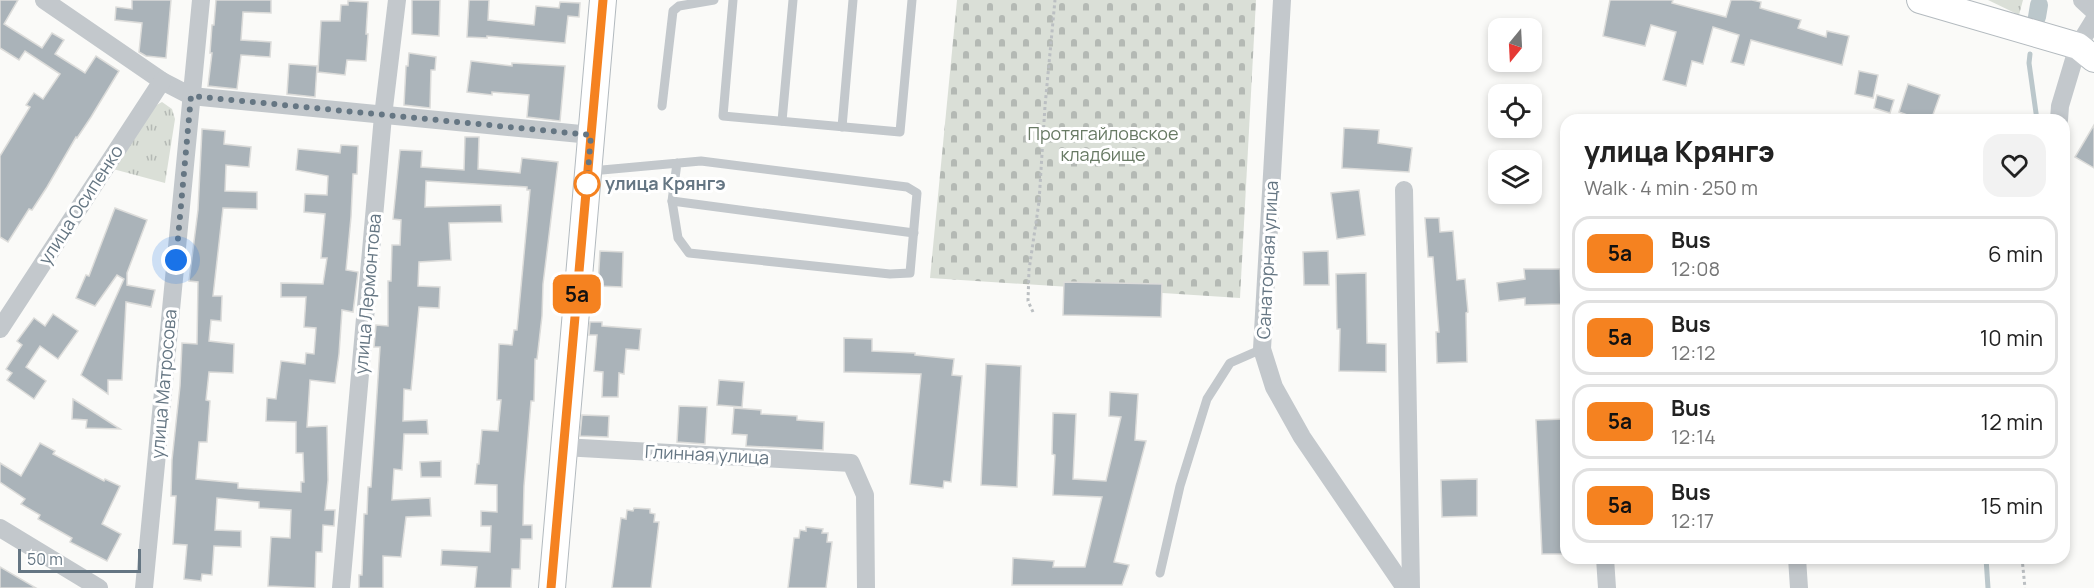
<!DOCTYPE html>
<html lang="en">
<head>
<meta charset="utf-8">
<style>
	:root { --surface:#fff; --page:#f2f2f2; --text:#222; --muted:#767676; --line:#e0e0e0 }
	body { margin:0; font-family:Manrope,sans-serif; background:var(--page); color:var(--text); height:100vh; display:flex; flex-direction:column; font-size:22px; white-space:nowrap }
	* { box-sizing:border-box; margin:0 }
	p { font-size:20px; color:var(--muted) }
	.icon { flex:none; width:33px; height:33px; fill:none; stroke:currentColor; stroke-width:2; stroke-linecap:round; stroke-linejoin:round }
	.map { position:relative; flex:1; overflow:hidden }
	.sheet { position:absolute; left:1560px; top:114px; width:510px; height:450px; display:flex; flex-direction:column; background:var(--surface); border-radius:18px; box-shadow:0 3px 9px #0003 }
	.sheet>* { flex:none }
	.badge { padding:0 12px; border-radius:9px; font-size:21px; line-height:39px }
	.needle { width:39px; rotate:198deg }
	.buttons { position:absolute; left:1488px; top:18px; display:grid; gap:12px }
	.buttons a { display:grid; place-items:center; width:54px; height:54px; border-radius:12px; background:var(--surface); box-shadow:0 3px 9px #0003; font-size:30px }
	.scale { position:absolute; left:18px; bottom:15px; width:123px; box-sizing:border-box; padding-left:6px; border:3px solid #657683; border-top:0; font-size:16px; line-height:21px; white-space:nowrap; color:#657683; -webkit-text-stroke:4px #fff; paint-order:stroke }
	.you { position:absolute; width:30px; height:30px; margin:-15px; border:4px solid #fff; border-radius:50%; background:#1a73e8; box-shadow:0 0 0 9px #1a73e833 }
	.map>.badge { position:absolute; translate:-50% -50%; box-shadow:0 0 0 3px #fff }
	.round { display:grid; place-items:center; flex:none; width:63px; height:63px; border-radius:18px; background:var(--page) }
	.summary { display:flex; align-items:center; justify-content:space-between; height:102px; padding:0 24px }
	h1 { font-size:28px; font-weight:800; line-height:45px }
	ul { padding:0; list-style:none }
	li { display:flex; align-items:center; gap:18px; height:75px; margin:0 12px 9px; padding:0 12px; border:3px solid var(--line); border-radius:18px }
	li div { flex:1 }
	li b { display:block; font-size:22px }
	li em { font-style:normal }
	li .badge { min-width:66px; font-weight:700; text-align:center }
	.map>svg:first-child { display:block }
</style>
</head>
<body>
<div class="map">
<svg width="2094" height="588" viewBox="0 0 2094 588">
	<defs>
		<pattern id="grass-tufts" width="24" height="20" patternUnits="userSpaceOnUse" patternTransform="scale(1.5)"><rect width="24" height="20" fill="#dadfd7"/><path d="M3 7l-1-3M5 7V3M7 7l1-3M15 17l-1-3M17 17v-4M19 17l1-3" fill="none" stroke="#b4b9b4"/></pattern>
		<pattern id="cemetery-stones" width="16" height="16" patternUnits="userSpaceOnUse" patternTransform="scale(1.5)"><rect width="16" height="16" fill="#dadfd7"/><path d="M2 7V4a2 2 0 0 1 4 0v3zM10 15v-3a2 2 0 0 1 4 0v3z" fill="#b4b9b4"/></pattern>
	</defs>
	<rect width="100%" height="100%" fill="#fafaf8"/>
	<g fill="url(#grass-tufts)">
		<path d="M1988,0h35l-4,15z"/>
		<path d="M162,102l10,7 3,10 -10,64 -52,-14 40,-62z"/>
	</g>
	<path fill="url(#cemetery-stones)" d="M957,0h299l-16,298 -310,-20z"/>
	<g fill="none" stroke-linecap="round" stroke-linejoin="round">
		<g stroke="#bbc7cb" stroke-width="5">
			<path d="M2038,0l1,5"/>
			<path d="M2030,54l-1,9 8,57"/>
			<path d="M1986,558l2,30"/>
		</g>
		<path stroke="#bbc7cb" stroke-width="18" d="M2037,17l2,-12"/>
	</g>
	<g fill="#aab3b9" stroke="#dcdcda" stroke-width="1.5">
		<path d="M0,0h18l-14,24 38,24 10,-15 12,7 -9,14 30,19 11,-17 23,15 -28,46 -14,21 -1,-1 -29,50 -15,23 -3,-1 -21,33 -8,-5v-81l30,-49 -4,-2 8,-12 9,6 17,-25 -35,-23 -6,9 -19,-12z"/>
		<path d="M132,0h39l-5,58 -20,-2 -7,-4 3,-29 -27,-3 1,-13 16,2z"/>
		<path d="M216,0h55v13l-28,-1 -2,28 30,2 -1,15 -29,-2 -4,34 -29,-3 4,-33h-2l2,-28h2z"/>
		<path d="M412,0h28l-1,36 -27,-2z"/>
		<path d="M469,0h20l-1,20 46,5 2,-19 23,2 1,-6 20,1 -1,14 -11,-1 -3,27 -78,-7v2l-20,-1z"/>
		<path d="M1610,0h63l-1,3 54,14 5,-17h21l9,2 -1,6 41,12 -3,8 28,9 1,-6 22,5 -7,29 -91,-25 -7,25 -13,-3 8,-27 -26,-8 -10,37 -11,-3 -6,25 -23,-6 13,-48 -25,-7 -6,21 -42,-10z"/>
		<path d="M348,1l20,1 -2,32h2l-2,27 -19,-1 -2,15 -27,-3 3,-51h19l1,-16h7z"/>
		<path d="M409,53l27,4 -1,13h-4l-1,38 -26,-3 2,-39h2z"/>
		<path d="M471,61l41,5v-3l53,3 -5,55 -33,-4 2,-22 -37,-3v3l-25,-3z"/>
		<path d="M289,64l28,2 -2,31 -28,-3z"/>
		<path d="M1859,71l19,4 -5,23 -18,-4z"/>
		<path d="M1908,84l32,11 -9,25h-10l-22,-8z"/>
		<path d="M1877,95l17,5 -4,13 -16,-5z"/>
		<path d="M2094,125v43l-19,-11z"/>
		<path d="M1344,128l35,2 -1,13 34,5 -3,24 -67,-4z"/>
		<path d="M202,129l23,2 -1,13 27,3 -2,20 -23,-2 -1,26 32,1v17l-34,-1 -10,88h9l-1,25 -10,-1 -2,21 25,3 -1,29 -24,-1 -3,28 4,1 -3,41h-8l-2,24 -1,13 42,4v5l63,4v-10h3l-1,-29h-7v-31l-30,-1 1,-23 9,1 5,-38 24,3 1,-11 8,1 2,-26 -12,-1 2,-30h-25v-14l42,1 4,-26h-6l4,-44 -21,-2 1,-18 22,1 1,-19 -32,-6 2,-21 42,4 1,-8 17,1 -1,28h-4l-2,43 -5,53 12,2 -5,40 -11,-2 -3,44 -4,29 -25,-3 -3,47 20,-1 1,54 -3,30h10l-1,16 -11,-1 -1,27h-6l-1,36 -47,-2 3,-49 19,1 1,-28 -32,-2v-6l-42,-4 -2,32 26,1v16l-27,-1 -2,29 -10,-1 -1,7 -17,-2 3,-34 -14,-1 3,-48h-5l1,-36 8,-74 2,-43 15,1 1,-62 -9,-1 9,-71z"/>
		<path d="M465,137h14l-1,32 42,4 2,-15 36,4 -15,122 -1,32 -5,43h-2l-1,42h-3l-7,85 -1,39h9v14h-11l-1,30h-8l-1,19h-36l2,-21 -36,-2 1,-15 48,2 1,-26h-10v-15l16,1v-27l-22,-1 2,-20h2l3,-34 16,1 3,-31h-4l2,-56 13,1 2,-15h3l13,-140h-3v-3l-101,-6 -1,26 76,-2 1,17 -53,1 2,37 -32,2 -1,24 22,1 -1,21 -20,-1 -8,83 -7,-1 -1,32 24,-1 1,14h-24l-2,36 -8,-1 -2,31 38,-2 1,18 -25,1 -5,40 -18,-1v32h-24v-13h3l2,-61h3l1,-27h3l9,-140h-6l2,-22 12,1v-45h3l1,-36h8l1,-25 -8,-1 7,-69 22,1 -1,16 43,3z"/>
		<path d="M1359,190l6,45 -28,4 -6,-46z"/>
		<path d="M115,208l32,12 -20,53v12l28,5 -4,17 -25,-5 -4,78h-14v14l-27,-19 43,-96 -7,-4 -22,31 -19,-8 10,-23 3,1z"/>
		<path d="M1425,218h14l1,14 13,-1 4,49 8,-1 3,33 -2,1 1,49 -30,1 -1,-31h3l-6,-75h-5z"/>
		<path d="M600,251l23,1 -1,35 -24,-1z"/>
		<path d="M1328,251l1,34h-25l-1,-33z"/>
		<path d="M1524,269h36l1,35 -36,1v-7l-26,3 -2,-18 28,-4z"/>
		<path d="M1366,273l1,70 19,1v28l-47,-1 1,-42h-3l-1,-55z"/>
		<path d="M1064,282l98,2 -1,33 -98,-2z"/>
		<path d="M53,314l25,17 -20,28 -18,-13 -14,21 20,14 -12,18 -27,-19 5,-7 -6,-4 16,-24 -5,-4 17,-23 11,8z"/>
		<path d="M590,322h12v4l39,3 -2,21 -13,-1 -2,25 -5,-1 -1,24h-16l1,-25 -9,-1 3,-36h-8z"/>
		<path d="M844,338l28,1v12l43,2v2l39,4 -2,16 10,1 -11,106 -7,-1 -1,7 -33,-4 11,-110 -77,-2z"/>
		<path d="M986,364l35,2 -4,121 -36,-2z"/>
		<path d="M719,380l25,2 -2,25 -25,-2z"/>
		<path d="M1110,392l28,2 -3,46 11,1 -32,121 15,3 -7,20h-110l1,-27 41,3 -1,6h32l17,-70 -49,-2 2,-40 -3,-1 1,-41 23,1 -3,65 33,2 15,-64 -12,-1z"/>
		<path d="M73,399l19,12 28,18 -34,-1 1,-8 -15,-1z"/>
		<path d="M679,406l28,1 -2,37 -28,-2z"/>
		<path d="M734,408l27,2v4l36,2v4l27,2 -1,28 -77,-4 1,-11 -15,-1z"/>
		<path d="M582,415l27,1 -1,21 -28,-1z"/>
		<path d="M1566,419v135h-24l-6,-134z"/>
		<path d="M40,443l15,8 -2,3 51,27 1,-2 15,7 -18,38 19,10 -14,27 -37,-19 2,-4 -34,-19 2,-4 -19,-11 4,-5 -25,-17v-19l21,13z"/>
		<path d="M441,461v16h-20l-1,-15z"/>
		<path d="M1477,479v37l-35,1 -1,-37z"/>
		<path d="M634,508l16,1v4l5,1 -1,8h5l-8,66h-39l9,-70 5,1 1,-9 6,1z"/>
		<path d="M806,527l17,2 -1,4h6l-1,9h5l-6,46h-38l6,-50h5l1,-8 6,1z"/>
		<path d="M0,567l36,21h-36z"/>
	</g>
	<g fill="none" stroke-linecap="round" stroke-linejoin="round">
		<g stroke="#b3babf" stroke-width="28">
			<g id="secondary">
				<path d="M1920,0l158,46 16,13"/>
				<path d="M552,588l51,-588"/>
			</g>
		</g>
		<g stroke="#bbbfc2" stroke-width="3" stroke-dasharray="3 3" stroke-linecap="butt">
			<path d="M1033,312l-5,-11 1,-31 10,-68 6,-96 10,-106"/>
			<path d="M2022,558l3,30"/>
		</g>
		<g stroke="#c3c8cc" stroke-width="9">
			<path d="M733,0l-10,116 177,16 12,-132"/>
			<path d="M662,106l11,-95 6,-5 35,-6"/>
			<path d="M782,121l11,-121"/>
			<path d="M842,127l11,-127"/>
			<path d="M591,171l110,-10 206,26 10,6 -7,80 -20,1 -201,-21 -11,-15 -6,-37 5,-38"/>
			<path d="M672,201l242,32"/>
			<path d="M1160,573l20,-87 27,-87 23,-36 32,-14"/>
		</g>
		<g stroke="#c3c8cc" stroke-width="18">
			<path d="M44,0l118,81 29,15 400,39"/>
			<path d="M1282,0l-20,349 12,38 28,50 103,151"/>
			<path d="M2082,0l12,11"/>
			<path d="M2059,120l1,-14 18,-60 16,-26"/>
			<path d="M1404,190l7,398"/>
			<path d="M0,329l162,-248"/>
			<path d="M563,447l288,16 14,32 1,93"/>
			<path d="M0,528l99,60"/>
			<path d="M1605,558l2,30"/>
			<path d="M1797,558l2,30"/>
			<path d="M144,588l57,-588"/>
			<path d="M341,588l42,-472 14,-116"/>
		</g>
		<use href="#secondary" stroke="#fff" stroke-width="26"/>
	</g>
	<g fill="none" stroke-linecap="round" stroke-linejoin="round">
		<g stroke="#fff" stroke-width="14">
			<path id="line" d="M551,588l52,-588"/>
		</g>
		<use href="#line" stroke="#f58220" stroke-width="9"/>
		<path stroke="#657683" stroke-width="6" stroke-dasharray="0 10.8" d="M176,260l15,-164 400,39 -4,49"/>
	</g>
	<circle fill="#fff" stroke="#f58220" stroke-width="3" cx="587" cy="184" r="12"/>
	<g text-anchor="middle" stroke-width="6" stroke-linejoin="round" paint-order="stroke">
		<g font-size="18" fill="#687a64" stroke="#fff">
			<text x="1103" y="140">Протягайловское<tspan x="1103" dy="21">кладбище</tspan></text>
		</g>
		<g font-size="18" font-weight="bold" fill="#657683" stroke="#fff" text-anchor="start">
			<text x="605" y="190">улица Крянгэ</text>
		</g>
		<g font-size="18" fill="#657683" stroke="#fff">
			<text transform="translate(81 205) rotate(-57)" y="6">улица Осипенко</text>
			<text transform="translate(1268 260) rotate(-87)" y="6">Санаторная улица</text>
			<text transform="translate(368 294) rotate(-85)" y="6">улица Лермонтова</text>
			<text transform="translate(164 384) rotate(-85)" y="6">улица Матросова</text>
			<text transform="translate(707 455) rotate(3)" y="6">Глинная улица</text>
		</g>
	</g>
</svg>
<div class="buttons">
<a><svg class="needle" viewBox="-14 -14 28 28"><path d="M0-13l5 13h-10z" fill="#e53935"/><path d="M0 13l5-13h-10z" fill="#767676"/></svg></a>
<a><svg class="icon" aria-label="locate" viewBox="0 0 24 24"><circle cx="12" cy="12" r="6"/><path d="M12 2v4M12 18v4M2 12h4M18 12h4"/></svg></a>
<a><svg class="icon" aria-label="layers" viewBox="0 0 24 24"><path d="M12 4l9 5-9 5-9-5zM3 14l9 5 9-5"/></svg></a>
</div>
<div class="scale">50 m</div>
<div class="you" style="left:176px;top:260px"></div>
<b class="badge" style="left:577px;top:294px;background:#f58220;color:#111">5а</b>
<section class="sheet">
<div class="summary"><div><h1>улица Крянгэ</h1><p>Walk · 4 min · 250 m</p></div><a class="round"><svg class="icon" aria-label="heart" viewBox="0 0 24 24"><path d="M12 20l-8-8c-3-5 5-10 8-4 3-6 11-1 8 4z"/></svg></a></div>
<ul>
<li><span class="badge" style="background:#f58220;color:#111">5а</span><div><b>Bus</b><p>12:08</p></div><em>6 min</em></li>
<li><span class="badge" style="background:#f58220;color:#111">5а</span><div><b>Bus</b><p>12:12</p></div><em>10 min</em></li>
<li><span class="badge" style="background:#f58220;color:#111">5а</span><div><b>Bus</b><p>12:14</p></div><em>12 min</em></li>
<li><span class="badge" style="background:#f58220;color:#111">5а</span><div><b>Bus</b><p>12:17</p></div><em>15 min</em></li>
</ul>
</section>
</div>
</body>
</html>
